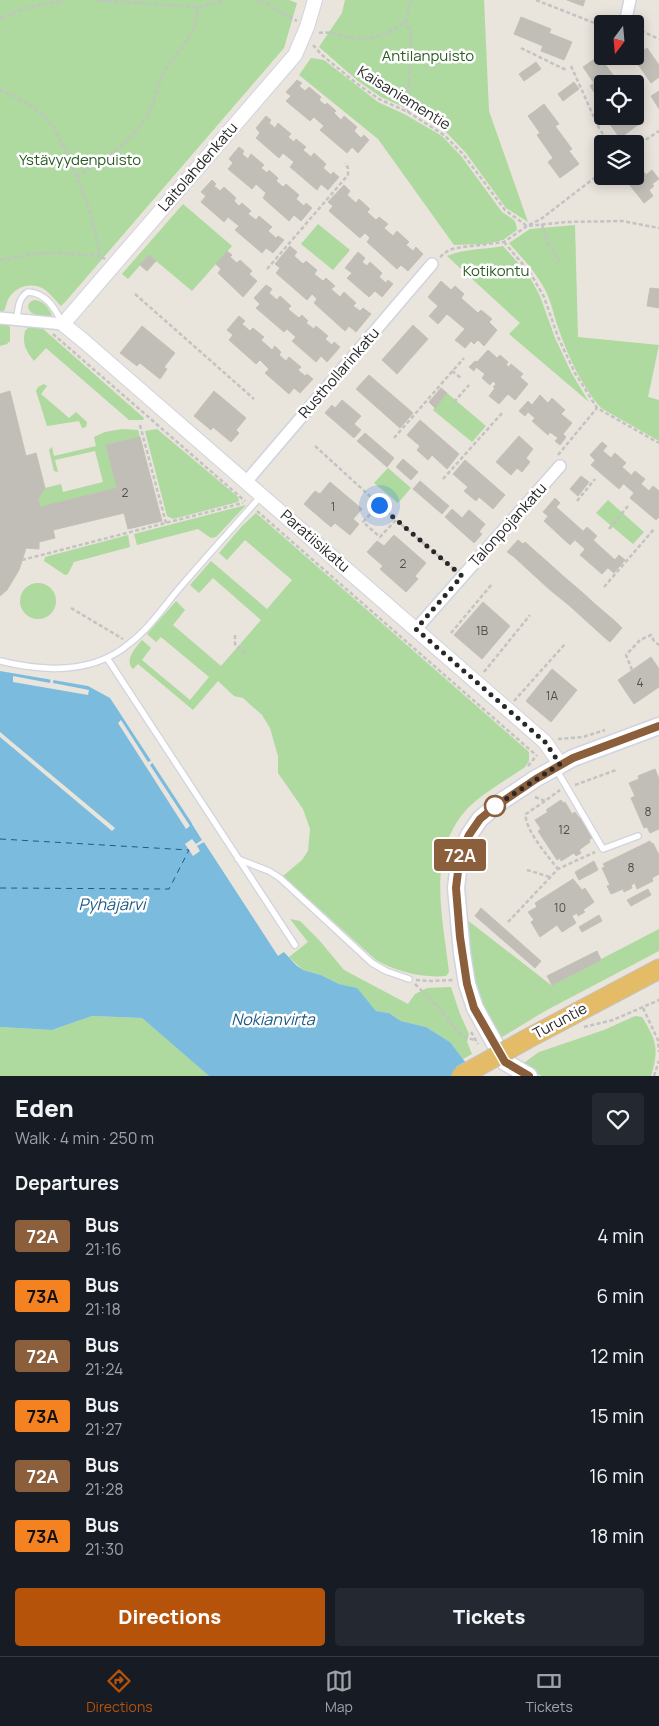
<!DOCTYPE html>
<html lang="en">
<head>
<meta charset="utf-8">
<style>
	:root { --surface:#171b24; --page:#242831; --text:#f1f3f6; --muted:#9ea1a6; --line:#363941; --accent:#b45309 }
	body { margin:0; font-family:Manrope,sans-serif; background:var(--page); color:var(--text); height:100vh; display:flex; flex-direction:column; font-size:19px; white-space:nowrap }
	* { box-sizing:border-box; margin:0 }
	p { font-size:16px; color:var(--muted) }
	.icon { flex:none; width:28px; height:28px; fill:none; stroke:currentColor; stroke-width:2; stroke-linecap:round; stroke-linejoin:round }
	.map { position:relative; height:1076px; overflow:hidden }
	.sheet { display:flex; flex-direction:column; background:var(--surface); flex:1 }
	.sheet>* { flex:none }
	.badge { padding:0 10px; border-radius:4px; font-size:18px; line-height:32px }
	.needle { width:32px; rotate:196deg }
	.tools { position:absolute; left:594px; top:15px; display:grid; gap:10px }
	.tools a { display:grid; place-items:center; width:50px; height:50px; border-radius:5px; background:var(--surface); box-shadow:0 2px 12px #0003; font-size:25px }
	.you { position:absolute; width:25px; height:25px; margin:-12px; border:4px solid #fff; border-radius:50%; background:#1a73e8; box-shadow:0 0 0 8px #1a73e833 }
	.map>.badge { position:absolute; translate:-50% -50%; box-shadow:0 0 0 2px #fff }
	h2 { padding:0 15px; font-size:19px; line-height:45px }
	.round { display:grid; place-items:center; flex:none; width:52px; height:52px; border-radius:5px; background:var(--page) }
	.overview { display:flex; align-items:center; justify-content:space-between; height:85px; padding:0 15px }
	h1 { font-size:24px; font-weight:800; line-height:38px }
	.cta { display:flex; gap:10px; margin-top:auto; padding:10px 15px }
	.cta a { flex:1; height:58px; border-radius:5px; background:var(--accent); color:#fff; font-size:20px; font-weight:800; line-height:58px; text-align:center }
	.cta a+a { background:var(--page); color:var(--text) }
	ul { padding:0; list-style:none }
	li { display:flex; align-items:center; gap:15px; height:60px; padding:0 15px }
	li div { flex:1 }
	li b { display:block; font-size:19px }
	li em { font-style:normal }
	li .badge { min-width:55px; font-weight:700; text-align:center }
	.menu { display:flex; justify-content:space-around; align-items:center; height:70px; border-top:1px solid var(--line); background:var(--surface); font-size:14px; color:var(--muted) }
	.menu a { display:grid; justify-items:center; gap:2px }
	.menu .on { color:var(--accent) }
	.map>svg:first-child { display:block }
</style>
</head>
<body>
<div class="map">
<svg width="659" height="1076" viewBox="0 0 659 1076">
	<rect width="100%" height="100%" fill="#e9e4dc"/>
	<g fill="#aed99f">
		<path d="M0,0h289l8,3 -13,45 -218,253 -5,5c-5,-5 -11,-13 -17,-17 -12,-7 -28,-3 -35,9 -4,6 -2,12 -9,17z"/>
		<path d="M345,0h139l5,111 39,111 -22,-14 -40,-55 -20,-21 -36,-22 -29,-13 -23,-16 -39,-34 23,-34z"/>
		<path d="M311,58l13,2 54,42 28,13 36,21 19,20 41,56 12,8 2,4 1,6 -14,10 -17,4 -32,1 -76,-106 -79,-64z"/>
		<path d="M183,204l49,42 -40,45 -43,-36 -21,24 -6,-5z"/>
		<path d="M318,224l32,26 -17,20 -32,-26z"/>
		<path d="M575,225l3,112 81,8 -11,52 11,3v41l-58,-33c-18,-20 -32,-50 -41,-75 -5,-12 -7,-25 -12,-37 -9,-21 -24,-36 -39,-53l21,-14z"/>
		<path d="M503,246l25,28 12,22 15,42 17,36 17,28 -80,-68 11,-11 -73,-67c18,-8 37,-6 56,-10z"/>
		<path d="M34,300c10,1 14,7 18,15l-2,2c-5,0 -10,0 -14,-2 -9,-3 -11,-12 -2,-15z"/>
		<path d="M0,324h7l3,3v14l-3,3 -7,2z"/>
		<path d="M29,327l13,1 102,90 -1,2h-14l-83,-72 -12,13c-8,-10 -12,-17 -9,-30z"/>
		<path d="M44,384l3,2 -6,8 28,24 7,-6 11,10 -1,5 -4,1 -3,-7 -32,5 -11,-35 2,-4z"/>
		<path d="M447,393l39,33 -14,16 -39,-32z"/>
		<path d="M122,429l16,1 2,7 -33,9 10,42 -77,19 -2,-8 7,-11 16,-4 2,8 40,-10 -8,-31 -40,9 3,12 -4,-1 -5,-21 3,-3 2,9 42,-10 -2,-9 11,-5z"/>
		<path d="M157,429l81,68 1,3 -1,2 -65,17 -6,-3 -22,-85z"/>
		<path d="M388,468l23,20 -13,15 -24,-20z"/>
		<path d="M608,500l36,32 -11,12 -37,-31z"/>
		<path d="M246,505l-30,32 -5,1 -13,-9 -61,16 -3,-11z"/>
		<path d="M256,513l273,239v9l-4,6c-17,12 -42,26 -56,40 -44,45 -26,110 -20,165l-3,4c-25,2 -48,-4 -70,-16l-93,-84 19,-16 6,-9 2,-22 -7,-20 -25,-36v-17l-8,-28 -8,-13 -19,-17 -9,-2 -16,-15 -25,29 -55,-46 -5,5c-9,-8 2,-21 9,-29l9,8 -9,12 48,40 19,-23 -48,-40 -5,5 -9,-8 29,-33 9,9 -12,15 48,41 40,-46 -48,-42 -14,15 -9,-8 21,-24 56,48 25,-29 -47,-40 -18,20 -8,-7 23,-27z"/>
		<path d="M128,535l2,12 -56,15 -6,12 -3,1 -21,-14 1,-4z"/>
		<circle cx="38" cy="601" r="18"/>
		<path d="M290,919l10,2 19,19 25,30 64,34 7,-10 12,-6 24,-1 9,27 9,20 -2,8 5,12 -9,5 -13,-17 -24,-15 -25,-6 -12,-8 -13,-2 -20,-23 -17,-4 -18,-9 -18,-5 -14,-13 19,-15z"/>
		<path d="M466,919l85,66 108,-56v22l-114,60 -46,28c-9,-16 -17,-32 -23,-50 -7,-23 -8,-47 -10,-70z"/>
		<path d="M92,1016l50,2 67,58h-209v-49l52,3z"/>
		<path d="M635,1016l7,1c15,24 17,33 9,59h-109l-21,-11 18,-13 65,-22z"/>
	</g>
	<path fill="#7bbcde" d="M0,671l88,15 22,12 168,257 6,-3 12,13 7,5 18,5 18,9 18,4 19,23 13,2 12,8 25,6 24,15 26,34h-267l-67,-58 -50,-2 -40,14 -52,-3z"/>
	<g fill="#e9e4dc">
		<path d="M13,676l37,7 1,-6h3l-1,6 36,7 -1,5 -75,-13z"/>
		<path d="M121,720l27,42 6,-3 1,2 -5,4 40,61 -4,3 -68,-106z"/>
		<path d="M0,732l115,96 -3,3 -112,-94z"/>
		<path d="M194,823l84,129 5,-3 3,1 -8,6 -74,-114 -7,4 3,5 -7,5 -8,-12 7,-5 4,5 6,-4 -10,-16z"/>
	</g>
	<g fill="none" stroke-linecap="round" stroke-linejoin="round">
		<path stroke="#1e5a87" stroke-width="1" stroke-dasharray="6 5" stroke-linecap="butt" d="M0,839l189,11 -20,39 -169,-1"/>
	</g>
	<g fill="#c1beb8" stroke="#c4c0b6">
		<path d="M567,0h18l-2,6z"/>
		<path d="M521,17l30,12 -2,4 23,9 -8,18 -23,-9 2,-5 -29,-12z"/>
		<path d="M647,48l12,17v12l-8,6 -18,-26z"/>
		<path d="M599,56l14,19 -4,3 4,6h-11v20l-12,-18 4,-3 -11,-16z"/>
		<path d="M536,62l5,7 -17,12 -5,-7z"/>
		<path d="M297,80l5,3 -3,3 6,5 4,-4 12,10 -2,3 6,5 2,-2 9,8 -2,2 7,7 3,-4 13,11 -3,4 7,7 3,-3 5,5 -11,13 -6,-6 -5,6 -27,-23 4,-4 -10,-9 -4,4 -24,-20 5,-5 -5,-4z"/>
		<path d="M574,82l5,7 -16,12 -5,-7z"/>
		<path d="M659,91v18l-8,-13z"/>
		<path d="M544,104l15,20 -4,2 17,23 -3,2 10,13 -19,14 -12,-16 5,-4 -16,-23 3,-2 -12,-17z"/>
		<path d="M266,116l5,4 -2,3 6,5 3,-5 13,11 -3,3 6,5 2,-3 10,8 -3,3 8,7 3,-4 12,11 -3,4 8,7 2,-3 6,5 -11,13 -7,-6 -4,6 -27,-23 4,-5 -11,-9 -4,5 -23,-20 4,-5 -4,-5z"/>
		<path d="M604,116h29l6,8 -19,14z"/>
		<path d="M239,147l5,4 -2,3 6,5 3,-5 13,11 -3,3 6,5 2,-3 9,8 -2,3 7,6 3,-3 13,11 -3,4 8,7 2,-3 6,5 -11,13 -7,-6 -5,6 -26,-23 3,-5 -10,-9 -4,5 -24,-20 5,-6 -4,-4z"/>
		<path d="M652,170l7,9 -7,5 2,2 -5,4 4,6 -9,7 -15,-19 15,-12 2,3z"/>
		<path d="M212,180l4,4 -2,2 6,5 4,-4 12,11 -2,3 5,5 3,-3 9,8 -3,3 8,6 3,-4 13,11 -4,4 8,7 2,-2 6,4 -11,13 -7,-5 -4,5 -27,-23 4,-4 -11,-9 -4,5 -23,-20 5,-6 -5,-4z"/>
		<path d="M344,185l6,6 -3,4 9,8 3,-4 11,10 -3,3 9,8 3,-3 9,7 -4,4 9,8 4,-5 12,11 -3,3 7,6 3,-4 7,7 -15,17 -7,-6 -4,4 -30,-27 3,-4 -5,-5 -5,5 -31,-27 4,-5 -5,-4z"/>
		<path d="M290,246l7,6 -3,4 9,8 3,-3 11,9 -3,4 9,7 3,-3 9,8 -4,3 9,8 4,-5 12,11 -3,3 7,5 3,-3 8,6 -15,18 -7,-6 -4,5 -31,-28 3,-4 -5,-5 -5,6 -31,-27 4,-5 -5,-4z"/>
		<path d="M227,251l5,4 -2,2 7,6 3,-3 12,11 -3,3 8,7 -14,16 -25,-24 3,-4 -5,-5z"/>
		<path d="M358,252l7,6 -3,4 5,4 3,-4 12,11 -3,4 7,6 2,-3 5,4 -11,13 -7,-6 -6,6 -22,-19 5,-5 -7,-5z"/>
		<path d="M149,255l7,6 -9,10 -7,-6z"/>
		<path d="M441,281l10,9 4,-4 9,8 -3,4 17,15 3,-3 11,9 -3,3 8,8 -13,16 -6,-6 -4,4 -3,-3 -6,7 -10,-8 10,-11 -18,-15 -9,10 -9,-8 9,-10 -10,-9z"/>
		<path d="M266,285l6,4 -3,4 8,7 3,-4 11,10 -3,3 11,9 3,-3 6,6 -2,2 8,6 2,-3 12,10 -3,3 7,6 2,-3 6,5 -13,15 -6,-6 -5,6 -24,-21 4,-4 -9,-8 -3,3 -28,-24 4,-4 -6,-6z"/>
		<path d="M650,288l9,1v19l-12,-2z"/>
		<path d="M239,316l6,5 -3,3 8,7 3,-3 11,9 -3,3 11,10 3,-4 6,6 -2,3 7,6 3,-4 12,10 -3,3 7,6 2,-2 6,5 -13,14 -6,-5 -5,6 -24,-21 4,-4 -9,-9 -4,4 -27,-24 4,-5 -6,-5z"/>
		<path d="M413,325l15,14 -31,35 -15,-14z"/>
		<path d="M142,326l33,27 -11,14 3,2 -7,10 -20,-16 -3,3 -17,-13z"/>
		<path d="M488,350l9,8 3,-3 8,7 -2,3 3,2 2,-3 12,10 -3,3 8,7 -13,16 -7,-6 -9,10 -10,-8 6,-8 -2,-1 3,-3 -3,-3 -3,4 -8,-7 3,-4 -9,-7 -2,4 -5,-4 6,-6 2,1z"/>
		<path d="M369,375l44,38 -13,15 -44,-39z"/>
		<path d="M441,388l6,5 -12,15 -6,-6z"/>
		<path d="M10,391l16,65 10,-3 9,35 -7,11 2,8 77,-19 -11,-43 34,-8 22,84 -34,8 -4,-16 -71,17 2,8 -16,4v7l-13,-1 -7,22 -12,20 -7,6v-202z"/>
		<path d="M214,391l32,27 -10,12 3,3 -8,9 -18,-15 -2,3 -17,-14z"/>
		<path d="M540,395l8,8 4,-5 13,12 -4,4 11,9 -9,11 3,3 -6,8 -5,-4 3,-3 -8,-6 -2,3 -16,-14 3,-3 -7,-6 -3,4 -6,-5 9,-10 4,4z"/>
		<path d="M342,400l19,16 -7,8 7,6 -7,8 -29,-25 7,-8 3,3z"/>
		<path d="M420,420l39,34 -12,15 -15,-14 -4,5 -11,-10 3,-4 -13,-11z"/>
		<path d="M365,433l29,25 -7,9 -30,-26z"/>
		<path d="M519,436l14,13 -7,9 4,4 -8,10 -5,-4 -6,7 -15,-13z"/>
		<path d="M602,442l5,4 -12,14 -5,-5z"/>
		<path d="M603,451l8,7 4,-5 11,10 -4,4 9,8 -12,14 -28,-24z"/>
		<path d="M403,459l15,13 -7,8 -15,-13z"/>
		<path d="M465,460l40,35 -12,14 -14,-12 -3,4 -12,-10 4,-4 -15,-13z"/>
		<path d="M635,471l10,8 -11,14 -10,-9z"/>
		<path d="M581,476l8,6 -11,14 -8,-7z"/>
		<path d="M420,481l29,25 -7,8 -29,-25z"/>
		<path d="M330,482l32,27 -9,10 6,5 -9,11 -15,-12 -4,4 -27,-23 11,-13 5,3z"/>
		<path d="M641,484l8,7 4,-5 6,5v26l-3,3 -26,-22z"/>
		<path d="M555,498l5,5 -12,13 -5,-4z"/>
		<path d="M556,507l27,24 -13,14 -26,-24z"/>
		<path d="M452,509l10,9 7,-8 16,14 -6,8 3,2 -8,9 -29,-26z"/>
		<path d="M587,527l10,9 -12,13 -10,-9z"/>
		<path d="M394,535l32,28 -11,13 3,3 -12,13 -26,-23 3,-3 -16,-14 10,-11 7,5z"/>
		<path d="M518,540l5,4 -10,12 -6,-4z"/>
		<path d="M593,540l22,20 -13,14 -22,-19z"/>
		<path d="M525,542l26,23 -13,14 -25,-23z"/>
		<path d="M619,555l6,5 -11,13 -6,-5z"/>
		<path d="M551,565l11,10 -13,14 -11,-10z"/>
		<path d="M562,575l21,18 -12,14 -22,-18z"/>
		<path d="M583,593l12,11 -12,14 -12,-11z"/>
		<path d="M483,602l27,24 -28,33 -28,-24z"/>
		<path d="M595,604l21,18 -12,15 -21,-19z"/>
		<path d="M616,622l6,6 -12,14 -6,-5z"/>
		<path d="M651,657l8,12v18l-25,17 -16,-24z"/>
		<path d="M552,669l25,21 -26,32 -25,-21z"/>
		<path d="M655,769l4,10v50l-9,4 -3,-6 -3,1 -13,-30 4,-2 -6,-13 10,-4 -1,-3z"/>
		<path d="M561,800l2,3 2,-1 7,12 3,-2 4,6 2,-1 12,20 -4,3 1,2 -11,8 2,3 -5,3 -2,-3 -13,8 -1,-3 -3,2 -19,-29 3,-2 -6,-9 13,-8 -2,-2z"/>
		<path d="M650,841l2,3 1,-1 6,12v19l-7,4 1,3 -16,8 -2,-6 -4,2 1,3 -8,4 -1,-3 -12,5 -4,-8 3,-1 -8,-17 3,-1 -2,-3z"/>
		<path d="M594,861l4,9 -19,10 -4,-8z"/>
		<path d="M573,879l9,11 3,-2 9,14 -11,8 2,2 -7,4 -1,-3 -5,3 4,7 -14,9 -5,-7 -17,12 -9,-15 3,-2 -6,-8 9,-5 -2,-4z"/>
		<path d="M648,889l3,6 -20,11 -4,-6z"/>
		<path d="M481,908l60,53 -6,7 -60,-52z"/>
		<path d="M599,915l3,6 -20,11 -3,-5z"/>
		<path d="M597,951l4,9 -49,25 -5,-9z"/>
	</g>
	<g fill="none" stroke-linecap="round" stroke-linejoin="round">
		<g stroke="#d1d3df" stroke-width="8">
			<g id="service">
				<path d="M17,320c1,-11 1,-22 11,-28 18,1 27,16 34,31"/>
				<path d="M107,658l188,287"/>
				<path d="M0,661c44,11 94,13 130,-18 21,-16 36,-40 53,-59 26,-30 52,-59 79,-89"/>
				<path d="M556,769l47,80 35,-13"/>
				<path d="M238,859l31,12 11,7 92,85 14,8 23,8"/>
			</g>
		</g>
		<g stroke="#d1d3df" stroke-width="14">
			<g id="minor">
				<path d="M625,23l5,-23"/>
				<path d="M0,318l63,6"/>
				<path d="M246,482l186,-218"/>
				<path d="M416,629l144,-163"/>
			</g>
		</g>
		<g stroke="#d1d3df" stroke-width="16">
			<path id="tertiary" d="M315,0l-8,27 -12,28 -232,269 22,18 460,400 15,22"/>
		</g>
		<g stroke="#d1d3df" stroke-width="19">
			<path id="secondary" d="M529,1076l-24,-14 -30,-54 -8,-24 -5,-31 -6,-65 4,-33 9,-20 11,-16 16,-14 39,-26 38,-21 86,-32"/>
		</g>
		<g stroke="#c3c3c3" stroke-width="21">
			<path id="trunk" d="M527,1039l132,-70"/>
		</g>
		<g stroke="#c3c3c3" stroke-width="2.5" stroke-dasharray="4 2.5" stroke-linecap="butt">
			<path d="M95,0l103,7 27,-7"/>
			<path d="M254,0l9,2 34,19"/>
			<path d="M536,0l66,26"/>
			<path d="M0,18l30,-11 37,-7"/>
			<path d="M405,20l6,13 -3,79"/>
			<path d="M635,28l24,11"/>
			<path d="M319,33c14,-3 27,6 42,6 12,0 39,-9 45,-20 2,-6 3,-13 5,-19"/>
			<path d="M313,45l9,10 34,28 23,16 29,13 36,23 19,19 42,56 22,16 39,-4 56,-1 37,7"/>
			<path d="M521,48l45,22"/>
			<path d="M571,66l27,60 8,13"/>
			<path d="M0,90c18,7 39,18 51,34 8,10 14,25 19,37 15,34 24,58 30,95"/>
			<path d="M635,147l24,-16"/>
			<path d="M77,177c28,-19 61,-38 75,-70 5,-13 7,-28 15,-40 15,-22 29,-31 31,-60"/>
			<path d="M542,224l5,18 13,19"/>
			<path d="M504,242l27,32 13,23 14,40 17,36 22,35 62,35"/>
			<path d="M440,257l9,-7 7,-2 48,-6 23,-16 14,-7 61,-47"/>
			<path d="M0,260l40,-7h20l40,3 5,3"/>
			<path d="M267,269l81,-94v-7l-3,-5"/>
			<path d="M135,294l119,105"/>
			<path d="M53,334l192,167"/>
			<path d="M452,371l9,7"/>
			<path d="M454,402l15,-17"/>
			<path d="M140,425l26,98"/>
			<path d="M394,438l70,-80"/>
			<path d="M315,446l81,74 58,49"/>
			<path d="M558,455l39,-47"/>
			<path d="M443,479l60,-67"/>
			<path d="M577,501l18,-22"/>
			<path d="M379,505l-16,17 17,15 16,-17"/>
			<path d="M257,511l279,244"/>
			<path d="M609,529l19,-23"/>
			<path d="M22,560l221,-57"/>
			<path d="M604,587l51,-59"/>
			<path d="M71,608l52,31"/>
			<path d="M451,633l41,-49"/>
			<path d="M235,635v9l12,11"/>
			<path d="M632,670l-6,-15 14,-15 11,-5 3,6 5,4"/>
			<path d="M484,672l46,-57"/>
			<path d="M514,701l51,-57"/>
			<path d="M558,739l25,-2 22,-7"/>
			<path d="M528,766l9,-11"/>
			<path d="M575,785l41,-15"/>
			<path d="M535,797l10,4 15,-11"/>
			<path d="M545,801l-19,13c-3,13 23,44 32,55"/>
			<path d="M527,870l23,7"/>
			<path d="M508,922l50,-53 37,-17"/>
			<path d="M416,980l15,1 22,-1"/>
			<path d="M415,984c8,8 16,15 23,23 12,12 18,30 37,33"/>
			<path d="M643,1008l15,32 1,12"/>
			<path d="M584,1027l29,-7 46,-20"/>
			<path d="M471,1032l7,12"/>
			<path d="M654,1076l5,-15"/>
		</g>
		<use href="#service" stroke="#fff" stroke-width="5.5"/>
		<use href="#minor" stroke="#fff" stroke-width="11"/>
		<use href="#tertiary" stroke="#fff" stroke-width="14"/>
		<use href="#secondary" stroke="#fff" stroke-width="16"/>
		<use href="#trunk" stroke="#e4bc68" stroke-width="19"/>
		<g stroke="#c3c3c3" stroke-width="21" stroke-linecap="butt">
			<path id="trunk-bridge" d="M461,1076l66,-37"/>
		</g>
		<use href="#trunk-bridge" stroke="#e4bc68" stroke-width="19"/>
	</g>
	<g fill="none" stroke-linecap="round" stroke-linejoin="round">
		<g stroke="#fff" stroke-width="11">
			<path id="line" d="M529,1076l-24,-14 -31,-54 -7,-24 -7,-47 -4,-49 4,-33 9,-20 11,-16 16,-13 40,-27 37,-21 86,-32"/>
		</g>
		<use href="#line" stroke="#8b5e3c" stroke-width="8"/>
		<path stroke="#282828" stroke-width="5" stroke-dasharray="0 9" d="M379,505l83,71 -46,53 129,113 15,22 -65,42"/>
	</g>
	<circle fill="#fff" stroke="#8b5e3c" stroke-width="2.5" cx="495" cy="806" r="10"/>
	<g text-anchor="middle" stroke-width="5" stroke-linejoin="round" paint-order="stroke">
		<g font-size="12" fill="#4e4e4c">
			<text x="125" y="497">2</text>
			<text x="333" y="511">1</text>
			<text x="403" y="568">2</text>
			<text x="482" y="635">1B</text>
			<text x="640" y="687">4</text>
			<text x="552" y="700">1A</text>
			<text x="648" y="816">8</text>
			<text x="564" y="834">12</text>
			<text x="631" y="872">8</text>
			<text x="560" y="912">10</text>
		</g>
		<g font-size="15" fill="#295b22" stroke="#fff">
			<text x="428" y="61">Antilanpuisto</text>
			<text x="80" y="165">Ystävyydenpuisto</text>
			<text x="496" y="276">Kotikontu</text>
		</g>
		<g font-size="15" fill="#282828" stroke="#fff">
			<text transform="translate(404 98) rotate(32)" y="5">Kaisaniementie</text>
			<text transform="translate(198 167) rotate(-49)" y="5">Laitolahdenkatu</text>
			<text transform="translate(339 373) rotate(-49)" y="5">Rusthollarinkatu</text>
			<text transform="translate(508 525) rotate(-48)" y="5">Talonpojankatu</text>
			<text transform="translate(315 541) rotate(41)" y="5">Paratiisikatu</text>
			<text transform="translate(560 1021) rotate(-28)" y="5">Turuntie</text>
		</g>
		<g font-size="16" font-style="italic" fill="#1e5a87" stroke="#fff">
			<text x="112" y="910">Pyhäjärvi</text>
			<text x="273" y="1025">Nokianvirta</text>
		</g>
	</g>
</svg>
<div class="tools">
<a><svg class="needle" viewBox="-14 -14 28 28"><path d="M0-13l5 13h-10z" fill="#e53935"/><path d="M0 13l5-13h-10z" fill="#9ea1a6"/></svg></a>
<a><svg class="icon" aria-label="locate" viewBox="0 0 24 24"><circle cx="12" cy="12" r="6"/><path d="M12 2v4M12 18v4M2 12h4M18 12h4"/></svg></a>
<a><svg class="icon" aria-label="layers" viewBox="0 0 24 24"><path d="M12 4l9 5-9 5-9-5zM3 14l9 5 9-5"/></svg></a>
</div>
<div class="you" style="left:379px;top:505px"></div>
<b class="badge" style="left:460px;top:855px;background:#8b5e3c;color:#fff">72A</b>
</div>
<section class="sheet">
<div class="overview"><div><h1>Eden</h1><p>Walk · 4 min · 250 m</p></div><a class="round"><svg class="icon" aria-label="heart" viewBox="0 0 24 24"><path d="M12 20l-8-8c-3-5 5-10 8-4 3-6 11-1 8 4z"/></svg></a></div>
<h2>Departures</h2>
<ul>
<li><span class="badge" style="background:#8b5e3c;color:#fff">72A</span><div><b>Bus</b><p>21:16</p></div><em>4 min</em></li>
<li><span class="badge" style="background:#f58220;color:#111">73A</span><div><b>Bus</b><p>21:18</p></div><em>6 min</em></li>
<li><span class="badge" style="background:#8b5e3c;color:#fff">72A</span><div><b>Bus</b><p>21:24</p></div><em>12 min</em></li>
<li><span class="badge" style="background:#f58220;color:#111">73A</span><div><b>Bus</b><p>21:27</p></div><em>15 min</em></li>
<li><span class="badge" style="background:#8b5e3c;color:#fff">72A</span><div><b>Bus</b><p>21:28</p></div><em>16 min</em></li>
<li><span class="badge" style="background:#f58220;color:#111">73A</span><div><b>Bus</b><p>21:30</p></div><em>18 min</em></li>
</ul>
<div class="cta"><a>Directions</a><a>Tickets</a></div>
</section>
<nav class="menu">
<a class="on"><svg class="icon" aria-label="directions" viewBox="0 0 24 24"><path d="M12 3l9 9-9 9-9-9zM9 14v-3h6M13 9l2 2-2 2"/></svg>Directions</a>
<a><svg class="icon" aria-label="map" viewBox="0 0 24 24"><path d="M3 6l6-2 6 2 6-2v14l-6 2-6-2-6 2zM9 4v14M15 6v14"/></svg>Map</a>
<a><svg class="icon" aria-label="tickets" viewBox="0 0 24 24"><path d="M3 7h18v10H3zM15 7v10"/></svg>Tickets</a>
</nav>
</body>
</html>
